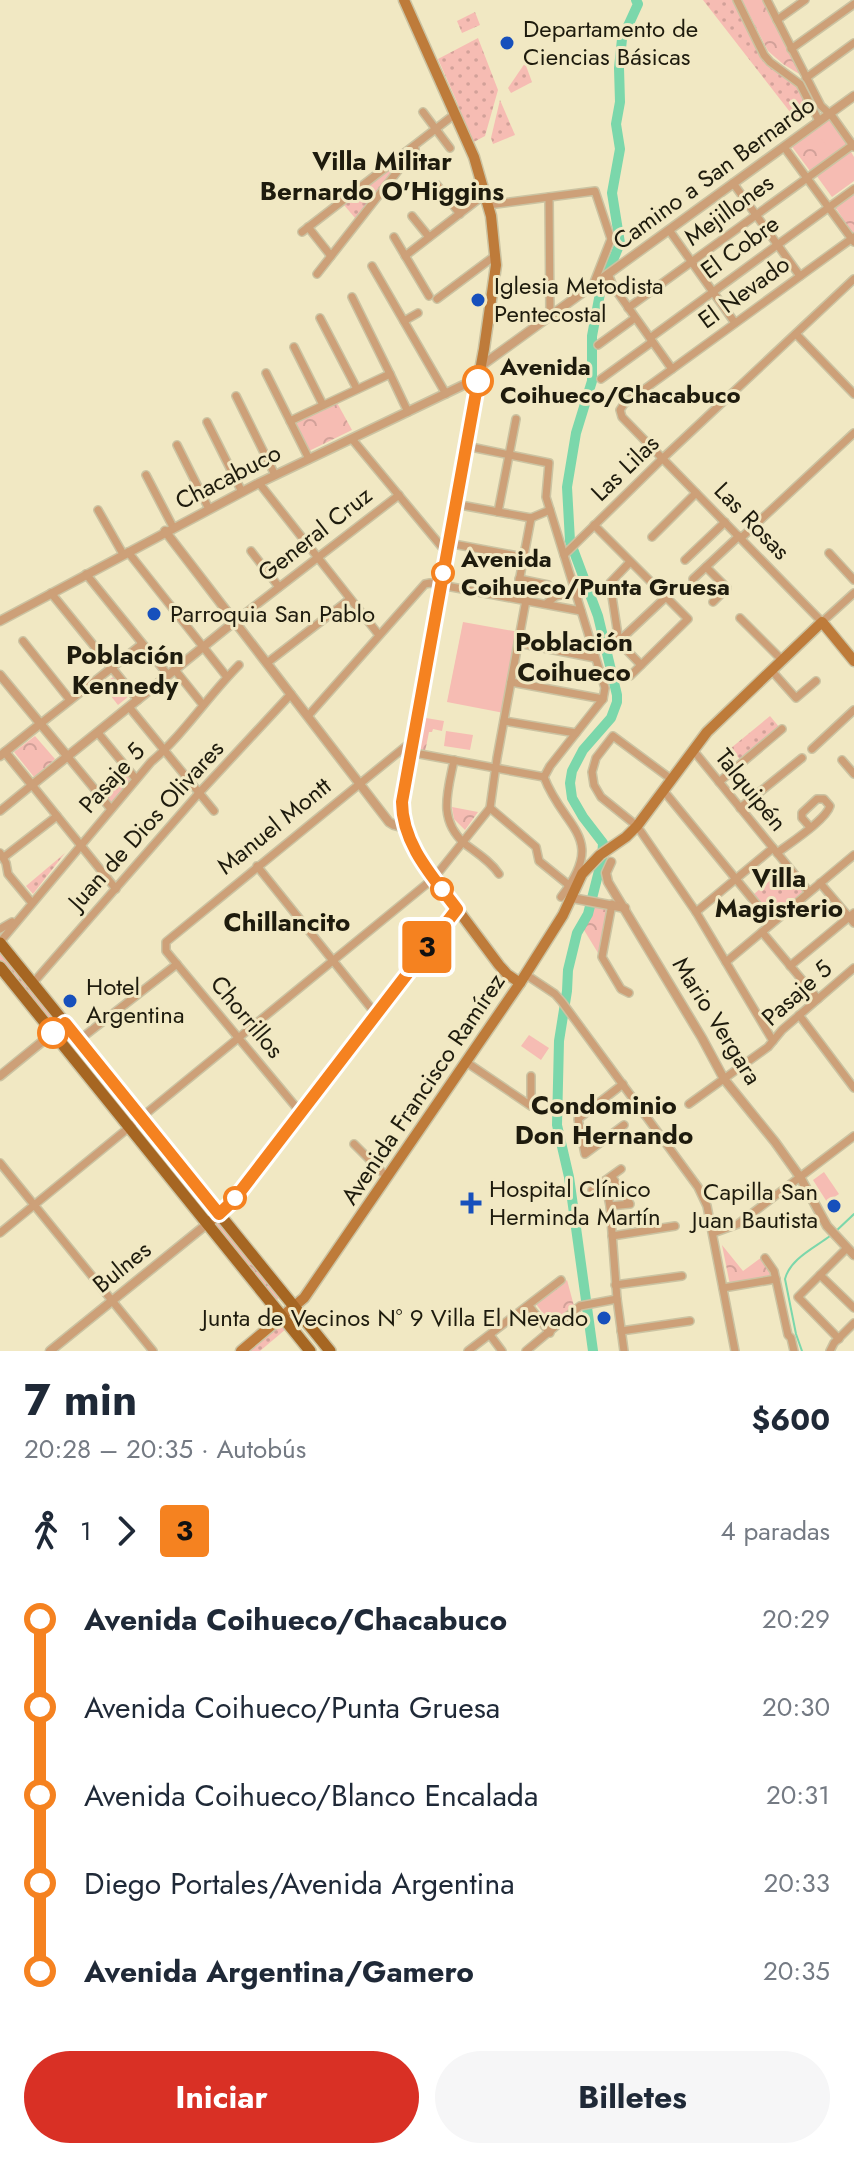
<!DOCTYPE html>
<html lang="es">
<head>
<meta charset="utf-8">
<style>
	:root { --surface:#fff; --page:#f6f6f7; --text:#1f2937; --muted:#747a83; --accent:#d93025 }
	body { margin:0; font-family:Jost,sans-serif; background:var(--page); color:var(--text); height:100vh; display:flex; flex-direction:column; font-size:30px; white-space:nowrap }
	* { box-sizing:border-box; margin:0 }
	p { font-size:26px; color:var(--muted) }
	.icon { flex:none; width:44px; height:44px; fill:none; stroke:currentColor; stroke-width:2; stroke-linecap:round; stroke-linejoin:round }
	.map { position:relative; height:1351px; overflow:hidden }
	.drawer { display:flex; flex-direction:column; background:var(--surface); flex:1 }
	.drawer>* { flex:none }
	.badge { padding:0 16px; border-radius:6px; font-size:28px; line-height:52px }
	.map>.badge { position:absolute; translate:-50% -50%; box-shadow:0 0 0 4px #fff }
	.legs { display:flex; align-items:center; gap:12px; height:88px; padding:0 24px; font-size:26px }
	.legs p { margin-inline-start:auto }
	.overview { display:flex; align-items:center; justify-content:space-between; height:136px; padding:0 24px }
	h1 { font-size:44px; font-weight:700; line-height:60px }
	.cta { display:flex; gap:16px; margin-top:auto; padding:16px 24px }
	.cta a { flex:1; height:92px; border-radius:48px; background:var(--accent); color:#fff; font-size:32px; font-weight:700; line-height:92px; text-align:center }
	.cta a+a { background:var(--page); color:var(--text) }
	ul { padding:0 24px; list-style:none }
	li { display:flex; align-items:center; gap:28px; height:88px; font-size:30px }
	li i { display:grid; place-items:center; width:12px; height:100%; margin:0 10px; background:currentColor }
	li i::after { content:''; width:20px; height:20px; margin:-10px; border:6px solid; border-radius:50%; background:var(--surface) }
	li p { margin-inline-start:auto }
	li:first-child i { background:linear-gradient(#0000 50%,currentColor 0) }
	li:last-child i { background:linear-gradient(currentColor 50%,#0000 0) }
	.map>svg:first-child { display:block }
</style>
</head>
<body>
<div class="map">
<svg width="854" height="1351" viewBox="0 0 854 1351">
	<defs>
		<pattern id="grass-dots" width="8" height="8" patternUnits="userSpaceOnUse" patternTransform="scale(2)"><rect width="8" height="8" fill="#f6bcb3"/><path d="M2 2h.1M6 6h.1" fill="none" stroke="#d2a199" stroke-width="1.8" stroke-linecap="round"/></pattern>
		<pattern id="forest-crowns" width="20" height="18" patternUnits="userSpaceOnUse" patternTransform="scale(2)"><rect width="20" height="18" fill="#f6bcb3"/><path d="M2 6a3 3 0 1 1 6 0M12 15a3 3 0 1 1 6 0" fill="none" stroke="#d2a199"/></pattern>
	</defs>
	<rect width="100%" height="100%" fill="#f1e8c3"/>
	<g fill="url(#grass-dots)">
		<path d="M703,0h29l31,57 13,14 23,16 13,24 -15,10z"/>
		<path d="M475,12l5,13 -18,8 -5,-12z"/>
		<path d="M478,38l20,52 -13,46 -15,8 -13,-42 -19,-43z"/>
		<path d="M525,63l7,19 -21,11 -3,-5z"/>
		<path d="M500,100l15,35 -22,9 -2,-6z"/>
		<path d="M394,166l2,2 -22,28 -7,-10z"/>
		<path d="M363,190l8,10 -16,18 -11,-13z"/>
		<path d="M770,716l10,12 -39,33 -10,-13z"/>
		<path d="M127,774l6,5 -21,25 -9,-11z"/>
		<path d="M65,853l-32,41 -7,-8z"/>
		<path d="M785,868l19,23 -31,26 -19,-23z"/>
		<path d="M0,946l62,78 -6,5 -56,-69z"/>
		<path d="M67,1029l69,86 -8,7 -69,-86z"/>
		<path d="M143,1124l70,88 -7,5 -70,-87z"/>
		<path d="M282,1324l4,5 -26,22h-11z"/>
	</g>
	<g fill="url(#forest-crowns)">
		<path d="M742,0h22l37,75 -18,-11 -15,-13z"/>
		<path d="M828,116l20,27 -38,28 -20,-27z"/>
		<path d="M854,194v38l-2,1 -16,-25z"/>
		<path d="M336,401l16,29 -43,21 -14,-30z"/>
		<path d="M426,718l18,3 -2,10 -9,-2 -1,3h-3l-4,20 -6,-1z"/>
		<path d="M35,736l20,23 -21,18 -20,-25z"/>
		<path d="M452,807l26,5 -13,18 -11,-11z"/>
		<path d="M596,904l12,3 -10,46 -14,-23z"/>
		<path d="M220,1221l61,74 -6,7 -61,-75z"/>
		<path d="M722,1245l21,26 19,-14 7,8 2,11 -41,9z"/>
		<path d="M567,1280l7,26 -23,18 -15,-20z"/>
	</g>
	<g fill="#f6bcb3">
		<path d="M829,120l16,22 -14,10 -16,-22z"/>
		<path d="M850,150l4,7v24l-22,16 -16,-22z"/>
		<path d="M463,622l56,10 -15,81 -57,-11z"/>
		<path d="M113,677l16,19 -11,9 -16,-20z"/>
		<path d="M446,731l27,4 -3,15 -26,-4z"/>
		<path d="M529,1035l20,13 -8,12 -20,-14z"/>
		<path d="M824,1172l15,22 -12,8 -14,-22z"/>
	</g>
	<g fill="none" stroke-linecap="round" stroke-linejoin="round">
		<g stroke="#7bd7ab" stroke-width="2">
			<path d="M835,1232l19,-18"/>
			<path d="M802,1351l-6,-17 -11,-55c5,-20 29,-31 45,-43"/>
		</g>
		<path stroke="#7bd7ab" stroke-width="10" d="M593,1351l-24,-174 -12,-52 2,-84 8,-50 1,-21 9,-37 11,-19 14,-55 1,-16 -20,-26 -11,-19 -2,-15 2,-12 11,-21 28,-32 6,-16v-7l-19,-79 -28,-75 -3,-54 9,-54 16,-52v-45l9,-48 5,-19 8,-11 6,-15 -8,-50 8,-44 -4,-25 4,-22 -1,-34 3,-29 16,-35 -2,-4"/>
		<g stroke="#cbc3a2" stroke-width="10">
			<g id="minor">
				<path d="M737,0l27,55 6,7 30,22 19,37"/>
				<path d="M767,0l54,106 11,10 22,31"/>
				<path d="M777,20l28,-20"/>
				<path d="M791,49l63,-45"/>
				<path d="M806,78l48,-35"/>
				<path d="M423,112l27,36"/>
				<path d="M784,147l70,95"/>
				<path d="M733,183l67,93"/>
				<path d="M437,185l23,29"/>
				<path d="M549,197l1,119"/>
				<path d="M488,205l107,-14 16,48 -18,46"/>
				<path d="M412,216l17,21"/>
				<path d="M308,227l23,29"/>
				<path d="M669,230l66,93"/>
				<path d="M302,232l153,-118"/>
				<path d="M394,237l35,59"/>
				<path d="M854,237l-230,167 -4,6 2,7 200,205 32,-29"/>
				<path d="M405,256l75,-58 5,-1"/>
				<path d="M372,266l74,128"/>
				<path d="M317,274l98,-125"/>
				<path d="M608,274l5,12 59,83"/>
				<path d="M352,297l38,77"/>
				<path d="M437,299l59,-44"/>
				<path d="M628,308l226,-164"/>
				<path d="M320,318l37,71"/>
				<path d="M404,321l14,-8"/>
				<path d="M796,334l58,60"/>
				<path d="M650,338l204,-149"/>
				<path d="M598,345l37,-27"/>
				<path d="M294,347l29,58"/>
				<path d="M266,373l24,48"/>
				<path d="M601,379l51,-37"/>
				<path d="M236,396l39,79"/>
				<path d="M207,422l35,70"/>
				<path d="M352,439l94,113"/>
				<path d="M177,445l32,64"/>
				<path d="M466,446l83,17 -3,34 59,191 -2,11 -53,67 -6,11c20,53 64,59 17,120"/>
				<path d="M309,459l-19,-38 100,-47 18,38"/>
				<path d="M146,475l27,52"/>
				<path d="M259,483l120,152"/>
				<path d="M455,504l76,14 19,-8"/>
				<path d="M98,510l25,44"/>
				<path d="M498,512l18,-93"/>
				<path d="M594,525l94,94 -58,57"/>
				<path d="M652,537l44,-44"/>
				<path d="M741,538l113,-105"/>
				<path d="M448,543l75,14"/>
				<path d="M251,551l28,36"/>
				<path d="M128,552l99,125"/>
				<path d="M829,553l25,27"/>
				<path d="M564,555l99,-97 191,-179"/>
				<path d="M685,560l40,-38"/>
				<path d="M630,562l-20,21 9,59 22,23"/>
				<path d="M706,567l21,21 -14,14"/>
				<path d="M86,574l82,101"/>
				<path d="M519,579l29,6"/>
				<path d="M693,579l46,-43"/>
				<path d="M51,593l87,107"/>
				<path d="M516,598l15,-80"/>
				<path d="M547,603l9,-7 19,-4"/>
				<path d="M740,618l42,42"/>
				<path d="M234,622l165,-127"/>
				<path d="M23,641l47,59"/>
				<path d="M619,641l47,-44"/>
				<path d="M518,643l77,15"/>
				<path d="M267,663l83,-64"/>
				<path d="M175,670l28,35"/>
				<path d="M771,670l25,28 20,-17"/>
				<path d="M511,682l92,17"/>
				<path d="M129,707l85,104"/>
				<path d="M308,716l117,-132 5,-1 151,28"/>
				<path d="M504,721l72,12"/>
				<path d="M40,724l102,-80"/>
				<path d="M98,733l38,46"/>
				<path d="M812,749l42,-39"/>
				<path d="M693,750l116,142"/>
				<path d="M409,752l135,25"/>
				<path d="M68,757l43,52"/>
				<path d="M454,760c-6,31 -17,59 11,84 12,9 25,17 34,30"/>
				<path d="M842,760l12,14"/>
				<path d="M671,779l-58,-43 -17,22 -4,14 2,13 7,12 36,29 59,86 77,129"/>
				<path d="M719,782l63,-53"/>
				<path d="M663,790l109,133"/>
				<path d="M490,808l46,39 3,14 31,25"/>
				<path d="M740,808l62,-50"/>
				<path d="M0,811l32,-26 84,104"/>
				<path d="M0,853l6,10 2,11 24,29"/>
				<path d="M777,853c13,-10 49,-33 53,-47l-6,-7h-7l-15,14v5l8,9"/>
				<path d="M4,857l53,-41"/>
				<path d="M257,866l118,147"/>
				<path d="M820,883l34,40"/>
				<path d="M612,904l-10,53 19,32 8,4"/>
				<path d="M696,912l77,-64"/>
				<path d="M0,929l12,-7"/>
				<path d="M762,932l56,67"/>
				<path d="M0,942l151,-180c33,-28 57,-66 88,-97"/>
				<path d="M726,962l128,-107"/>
				<path d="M790,966l64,-53"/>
				<path d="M525,974l30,20 7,8 136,185 9,19 28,145"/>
				<path d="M33,983l166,-190 92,-99"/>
				<path d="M799,1015l55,73"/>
				<path d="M79,1040l98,-76"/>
				<path d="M466,1062l65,44v-30"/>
				<path d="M623,1084l-45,35 7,35 39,-29"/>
				<path d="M689,1104l79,-57 14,-17 72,-62"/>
				<path d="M301,1113l-135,-162v-9l245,-200"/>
				<path d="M354,1144l33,33"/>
				<path d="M0,1163l153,188"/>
				<path d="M605,1181l5,25 7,93 7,52"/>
				<path d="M592,1190l29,-21"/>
				<path d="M610,1206l20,-2 -18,-27"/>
				<path d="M0,1233l434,-355 56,-70 7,-50 29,-158"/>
				<path d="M713,1233l25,-9 116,-88"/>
				<path d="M612,1236l63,-10"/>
				<path d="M765,1258l9,13 14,64 3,3 3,13"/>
				<path d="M820,1275l34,33"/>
				<path d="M615,1285l67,-9"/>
				<path d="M723,1288l53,-9"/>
				<path d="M529,1306l21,27"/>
				<path d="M621,1331l69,-10"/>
				<path d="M490,1335l12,16"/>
				<path d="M839,1339l-41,-42 49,-49"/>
				<path d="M468,1351l93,-71"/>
				<path d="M526,1351l54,-45 37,-7"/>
				<path d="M830,1351l4,-8 20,-20"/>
			</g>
		</g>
		<g stroke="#cbc3a2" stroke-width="11">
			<g id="tertiary">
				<path d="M481,366l373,-270"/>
				<path d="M165,531l224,291 5,3 11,3"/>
				<path d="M0,621l259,-138 219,-105"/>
				<path d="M0,675l68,82"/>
				<path d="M5,752l27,33 202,-163"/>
				<path d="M0,756l40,-32"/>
				<path d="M611,862l-5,11 2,9 94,156 22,41 51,63 25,35 27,49 27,29"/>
				<path d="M572,898l53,10"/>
				<path d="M0,1076l65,-53"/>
				<path d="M50,1351l157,-127"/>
			</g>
		</g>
		<g stroke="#cbc3a2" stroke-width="13">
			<g id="secondary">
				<path d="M404,0l70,157 17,59 5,49 -12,84 -81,438 -1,28 7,24 28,43 62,83 8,9 13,9"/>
				<path d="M207,1224l26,-23 224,-292"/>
				<path d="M241,1351l63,-53 216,-315 43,-68 19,-41 18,-19 26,-18 11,-11 70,-94 115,-110 32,39"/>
			</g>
		</g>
		<g stroke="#cbc3a2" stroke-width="14">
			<g id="primary">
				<path d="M0,943l330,408"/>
				<path d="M0,967l310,384"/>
			</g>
		</g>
		<use href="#minor" stroke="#cda078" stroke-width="7"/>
		<use href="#tertiary" stroke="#cda078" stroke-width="8"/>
		<use href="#secondary" stroke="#be7b3a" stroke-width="10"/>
		<use href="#primary" stroke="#a66622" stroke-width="11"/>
	</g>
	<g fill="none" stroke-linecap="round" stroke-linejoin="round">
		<g stroke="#fff" stroke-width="18">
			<path id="line-1" d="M53,1033l12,-10 154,191 14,-13 224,-292c-24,-32 -55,-65 -55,-107l76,-421"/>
		</g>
		<use href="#line-1" stroke="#f58220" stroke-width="12"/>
	</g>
	<g fill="#1750bc" stroke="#f1e8c3" stroke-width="3">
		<circle cx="507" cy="43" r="8"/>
		<circle cx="478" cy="300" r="8"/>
		<circle cx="154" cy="614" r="8"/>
		<circle cx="70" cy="1001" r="8"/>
		<path d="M467 1191h8v8h8v8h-8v8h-8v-8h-8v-8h8z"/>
		<circle cx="834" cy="1206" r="8"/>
		<circle cx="604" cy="1318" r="8"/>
	</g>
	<g fill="#fff" stroke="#f58220" stroke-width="4">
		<circle cx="478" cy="381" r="14"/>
		<circle cx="443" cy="573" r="10"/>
		<circle cx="442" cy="889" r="10"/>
		<circle cx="53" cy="1033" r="14"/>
		<circle cx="235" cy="1198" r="10"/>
	</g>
	<g text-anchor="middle" stroke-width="6" stroke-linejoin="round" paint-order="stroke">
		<g font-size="24" fill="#1e1b0d" stroke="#f1e8c3" text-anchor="start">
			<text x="523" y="37">Departamento de<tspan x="523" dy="28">Ciencias Básicas</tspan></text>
			<text x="494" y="294">Iglesia Metodista<tspan x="494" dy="28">Pentecostal</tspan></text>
			<text x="170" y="622">Parroquia San Pablo</text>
			<text x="86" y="995">Hotel<tspan x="86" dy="28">Argentina</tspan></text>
			<text x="489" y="1197">Hospital Clínico<tspan x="489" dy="28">Herminda Martín</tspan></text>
			<text x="818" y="1200" text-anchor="end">Capilla San<tspan x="818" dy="28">Juan Bautista</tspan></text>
			<text x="588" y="1326" text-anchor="end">Junta de Vecinos N° 9 Villa El Nevado</text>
		</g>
		<g font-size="24" fill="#1e1b0d" stroke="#f1e8c3">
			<text transform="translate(714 173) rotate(-36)" y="8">Camino a San Bernardo</text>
			<text transform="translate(729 210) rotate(-36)" y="8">Mejillones</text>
			<text transform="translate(740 247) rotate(-36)" y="8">El Cobre</text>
			<text transform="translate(744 292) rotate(-36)" y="8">El Nevado</text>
			<text transform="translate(625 468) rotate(-44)" y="8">Las Lilas</text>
			<text transform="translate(228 477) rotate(-27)" y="8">Chacabuco</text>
			<text transform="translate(752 521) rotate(46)" y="8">Las Rosas</text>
			<text transform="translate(315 534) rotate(-38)" y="8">General Cruz</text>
			<text transform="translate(112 778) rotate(-48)" y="8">Pasaje 5</text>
			<text transform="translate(751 790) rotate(51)" y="8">Talquipén</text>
			<text transform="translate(146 825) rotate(-48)" y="8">Juan de Dios Olivares</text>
			<text transform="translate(274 826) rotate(-39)" y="8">Manuel Montt</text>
			<text transform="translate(797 993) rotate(-42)" y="8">Pasaje 5</text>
			<text transform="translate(247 1017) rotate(50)" y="8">Chorrillos</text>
			<text transform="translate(717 1021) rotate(58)" y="8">Mario Vergara</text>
			<text transform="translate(423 1089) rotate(-56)" y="8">Avenida Francisco Ramírez</text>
			<text transform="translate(122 1267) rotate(-39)" y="8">Bulnes</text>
		</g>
		<g font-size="24" font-weight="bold" fill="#1e1b0d" stroke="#f1e8c3" text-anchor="start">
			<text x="500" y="375">Avenida<tspan x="500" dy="28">Coihueco/Chacabuco</tspan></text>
			<text x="461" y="567">Avenida<tspan x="461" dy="28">Coihueco/Punta Gruesa</tspan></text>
		</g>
		<g font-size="26" font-weight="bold" fill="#1e1b0d" stroke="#f1e8c3">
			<text x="382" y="170">Villa Militar<tspan x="382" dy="30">Bernardo O'Higgins</tspan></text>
			<text x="574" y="651">Población<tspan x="574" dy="30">Coihueco</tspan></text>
			<text x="125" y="664">Población<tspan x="125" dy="30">Kennedy</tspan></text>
			<text x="779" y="887">Villa<tspan x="779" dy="30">Magisterio</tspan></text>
			<text x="287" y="931">Chillancito</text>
			<text x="604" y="1114">Condominio<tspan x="604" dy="30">Don Hernando</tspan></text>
		</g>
	</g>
</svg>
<b class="badge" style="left:427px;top:947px;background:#f58220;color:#111">3</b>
</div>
<section class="drawer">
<div class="overview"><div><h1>7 min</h1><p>20:28 – 20:35 · Autobús</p></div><b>$600</b></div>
<div class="legs"><svg class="icon" aria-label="walk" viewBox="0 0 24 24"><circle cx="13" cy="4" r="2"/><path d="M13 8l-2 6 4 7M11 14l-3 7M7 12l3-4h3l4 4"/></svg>1<svg class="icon" aria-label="forward" viewBox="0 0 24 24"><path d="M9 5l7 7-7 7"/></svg><b class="badge" style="background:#f58220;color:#111">3</b><p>4 paradas</p></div>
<ul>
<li><i style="color:#f58220"></i><b>Avenida Coihueco/Chacabuco</b><p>20:29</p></li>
<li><i style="color:#f58220"></i><span>Avenida Coihueco/Punta Gruesa</span><p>20:30</p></li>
<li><i style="color:#f58220"></i><span>Avenida Coihueco/Blanco Encalada</span><p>20:31</p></li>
<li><i style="color:#f58220"></i><span>Diego Portales/Avenida Argentina</span><p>20:33</p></li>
<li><i style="color:#f58220"></i><b>Avenida Argentina/Gamero</b><p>20:35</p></li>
</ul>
<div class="cta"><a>Iniciar</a><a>Billetes</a></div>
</section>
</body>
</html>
